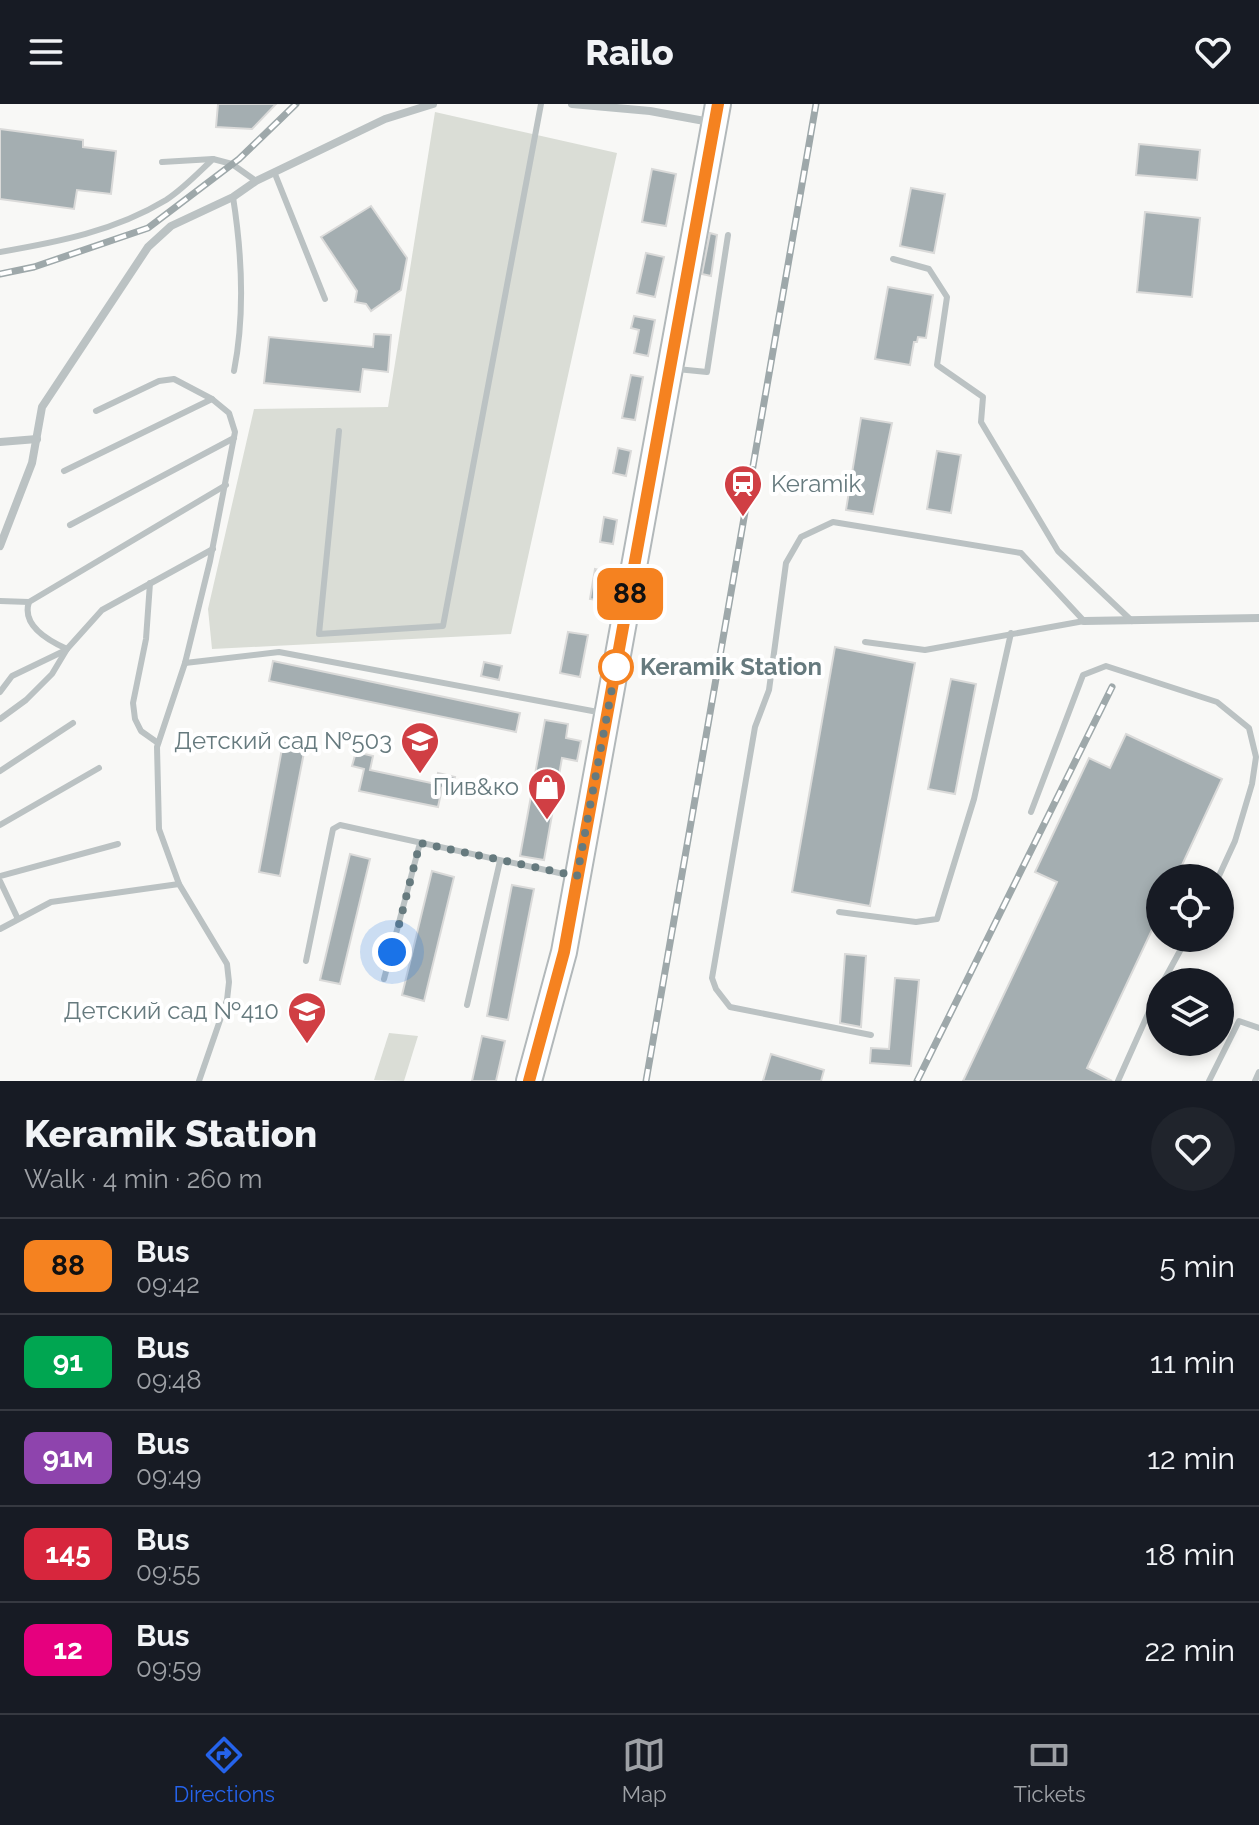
<!DOCTYPE html>
<html lang="en">
<head>
<meta charset="utf-8">
<style>
	:root { --surface:#171b24; --page:#20242c; --text:#f1f3f6; --muted:#9ea1a6; --line:#363941; --accent:#2563eb }
	body { margin:0; font-family:Raleway,sans-serif; background:var(--page); color:var(--text); height:100vh; display:flex; flex-direction:column; font-size:30px; white-space:nowrap }
	* { box-sizing:border-box; margin:0 }
	p { font-size:26px; color:var(--muted) }
	.icon { flex:none; width:44px; height:44px; fill:none; stroke:currentColor; stroke-width:2; stroke-linecap:round; stroke-linejoin:round }
	.map { position:relative; height:977px; overflow:hidden }
	.sheet { display:flex; flex-direction:column; background:var(--surface); flex:1 }
	.sheet>* { flex:none }
	.badge { padding:0 16px; border-radius:12px; font-size:28px; line-height:52px }
	.controls { position:absolute; left:1146px; top:760px; display:grid; gap:16px }
	.controls a { display:grid; place-items:center; width:88px; height:88px; border-radius:50%; background:var(--surface); box-shadow:0 4px 12px #0003; font-size:40px }
	.you { position:absolute; width:40px; height:40px; margin:-20px; border:6px solid #fff; border-radius:50%; background:#1a73e8; box-shadow:0 0 0 12px #1a73e833 }
	.map>.badge { position:absolute; translate:-50% -50%; box-shadow:0 0 0 4px #fff }
	.round { display:grid; place-items:center; flex:none; width:84px; height:84px; border-radius:42px; background:var(--page) }
	.head { display:flex; align-items:center; justify-content:space-between; height:136px; padding:0 24px }
	h1 { font-size:38px; font-weight:800; line-height:60px }
	ul { padding:0; list-style:none }
	li { display:flex; align-items:center; gap:24px; height:96px; padding:0 24px; border-top:2px solid var(--line) }
	li div { flex:1 }
	li b { display:block; font-size:30px }
	li em { font-style:normal }
	li .badge { min-width:88px; font-weight:700; text-align:center }
	header { display:flex; justify-content:space-between; align-items:center; height:104px; padding:0 24px; background:var(--surface); font-size:36px; font-weight:800 }
	.menu { display:flex; justify-content:space-around; align-items:center; height:112px; border-top:2px solid var(--line); background:var(--surface); font-size:22px; color:var(--muted) }
	.menu a { display:grid; justify-items:center; gap:4px }
	.menu .current { color:var(--accent) }
	.map>svg:first-child { display:block }
</style>
</head>
<body>
<header><svg class="icon" aria-label="menu" viewBox="0 0 24 24"><path d="M4 6h16M4 12h16M4 18h16"/></svg>Railo<svg class="icon" aria-label="heart" viewBox="0 0 24 24"><path d="M12 20l-8-8c-3-5 5-10 8-4 3-6 11-1 8 4z"/></svg></header>
<div class="map">
<svg width="1259" height="977" viewBox="0 0 1259 977">
	<rect width="100%" height="100%" fill="#f8f8f6"/>
	<g fill="#daddd6">
		<path d="M435,8l182,41 -106,481 -299,15 -4,-40 46,-200 134,-2z"/>
		<path d="M389,929l29,3 -14,45 -30,-1z"/>
	</g>
	<g fill="#a4aeb1" stroke="#dadad9" stroke-width="2">
		<path d="M218,0h58l-24,25 -36,-2z"/>
		<path d="M0,25l83,11v7l33,4 -5,43 -34,-4 -3,19 -74,-10z"/>
		<path d="M1139,40l61,6 -3,30 -61,-5z"/>
		<path d="M652,65l24,5 -10,52 -24,-4z"/>
		<path d="M911,84l34,6 -11,59 -34,-7z"/>
		<path d="M371,102l36,52 -6,32 -30,21 -5,-7 -11,-2 2,-11 -36,-54z"/>
		<path d="M1145,108l55,6 -8,79 -55,-5z"/>
		<path d="M710,129l7,2 -6,41 -9,-2z"/>
		<path d="M646,149l18,4 -9,40 -18,-4z"/>
		<path d="M888,183l45,8 -7,43 -8,-1 -1,5h-3l-4,23 -35,-6z"/>
		<path d="M634,212l21,4 -7,36 -14,-3 5,-23 -8,-2z"/>
		<path d="M374,230l17,1 -3,37 -25,-3 -3,23 -96,-9 5,-46 104,10z"/>
		<path d="M631,271l12,2 -8,43 -13,-2z"/>
		<path d="M861,314l31,5 -19,91 -27,-4z"/>
		<path d="M618,344l13,3 -5,25 -13,-3z"/>
		<path d="M937,347l24,4 -10,58 -24,-4z"/>
		<path d="M604,413l13,3 -4,24 -13,-2z"/>
		<path d="M595,465l13,3 -5,29 -13,-2z"/>
		<path d="M568,528l20,3 -8,42 -20,-4z"/>
		<path d="M835,543l80,16 -45,243 -78,-14z"/>
		<path d="M273,557l247,52 -4,19 -247,-51z"/>
		<path d="M484,558l18,4 -3,14 -18,-4z"/>
		<path d="M951,575l25,5 -21,110 -27,-5z"/>
		<path d="M545,616l23,4 -2,14 15,3 -4,20 -15,-3 -18,102 -24,-4z"/>
		<path d="M1126,630l96,45 -46,99h-16v35l-73,155 25,13h-149l94,-199 -22,-10 54,-114 21,10z"/>
		<path d="M284,634l22,4 -26,134 -21,-4z"/>
		<path d="M356,648l17,4 -3,14 66,14 2,-11 17,4 -3,13 -10,-2 -4,19 -79,-16 5,-22 -12,-3z"/>
		<path d="M350,750l20,5 -30,125 -20,-4z"/>
		<path d="M432,767l22,6 -30,124 -22,-6z"/>
		<path d="M512,781l22,4 -26,131 -21,-4z"/>
		<path d="M845,850l21,2 -5,71 -21,-4z"/>
		<path d="M895,874l24,2 -8,86 -41,-3 1,-15 18,1z"/>
		<path d="M482,932l23,5 -9,40h-24z"/>
		<path d="M771,950l53,16 -3,11h-58z"/>
	</g>
	<g fill="none" stroke-linecap="round" stroke-linejoin="round">
		<g stroke="#b2b8ba" stroke-width="28">
			<path id="primary" d="M529,977l35,-129 154,-848"/>
		</g>
		<g stroke="#bbc2c3" stroke-width="6">
			<path d="M162,58l51,-3"/>
			<path d="M275,70l50,125"/>
			<path d="M233,93c9,57 12,118 1,174"/>
			<path d="M0,148c58,-10 115,-21 166,-52 17,-11 32,-27 47,-41l19,5 24,17"/>
			<path d="M893,155l36,10 18,28 -10,68 46,32 -2,25 77,129 74,70"/>
			<path d="M677,265l30,3 21,-137"/>
			<path d="M96,307l63,-30 15,-2 38,20"/>
			<path d="M339,327l-20,203 124,-8 98,-522"/>
			<path d="M64,367l148,-72 17,14 6,19 -25,129 -25,102 -28,84 2,82 20,55 48,80 2,18 -2,18 -28,81"/>
			<path d="M70,421l164,-87"/>
			<path d="M150,479l-4,56 -13,64 2,16 6,12 17,12"/>
			<path d="M0,497l29,1"/>
			<path d="M865,538l60,8 159,-29"/>
			<path d="M67,545c-18,-8 -46,-23 -38,-47l197,-117"/>
			<path d="M185,559l94,-11 324,61"/>
			<path d="M0,588l12,-16 54,-26"/>
			<path d="M0,615l26,-19 26,-26 15,-25 35,-39 111,-61"/>
			<path d="M0,667l73,-48"/>
			<path d="M1031,708l52,-137 23,-9 111,36 32,26 7,29 -4,27 -17,57 -17,37"/>
			<path d="M0,721l99,-57"/>
			<path d="M0,772l118,-32"/>
			<path d="M0,777l17,36"/>
			<path d="M839,808l77,10 21,-3 37,-120 37,-166"/>
			<path d="M0,825l51,-27 128,-18"/>
			<path d="M306,857l27,-132 7,-4 233,51"/>
			<path d="M384,875l36,-136"/>
			<path d="M1163,878l24,-44"/>
			<path d="M467,901l33,-144"/>
			<path d="M871,931l-141,-28 -14,-18 -4,-11 43,-251 14,-37 17,-127 15,-26 32,-15 188,31 63,68"/>
			<path d="M1118,977l42,-94"/>
			<path d="M1209,977l30,-60 20,7"/>
			<path d="M1255,977l4,-9"/>
		</g>
		<g stroke="#bbc2c3" stroke-width="8">
			<path d="M572,0l78,7 60,11"/>
			<path d="M0,338l37,-3"/>
			<path d="M0,442l32,-83 10,-56 106,-160 23,-21 62,-29 23,-16 129,-62 48,-15"/>
			<path d="M1084,517l175,-3"/>
		</g>
		<use href="#primary" stroke="#fff" stroke-width="24"/>
		<g stroke="#9ea8aa" stroke-width="7">
			<g id="rail">
				<path d="M0,170l34,-7 114,-39 91,-69 57,-55"/>
				<path d="M646,977l170,-977"/>
				<path d="M917,977l195,-394"/>
			</g>
		</g>
		<use href="#rail" stroke="#fff" stroke-width="4" stroke-dasharray="12" stroke-linecap="butt"/>
	</g>
	<g fill="none" stroke-linecap="round" stroke-linejoin="round">
		<g stroke="#fff" stroke-width="18">
			<path id="line" d="M529,977l35,-129 154,-848"/>
		</g>
		<use href="#line" stroke="#f58220" stroke-width="12"/>
		<path stroke="#667a7e" stroke-width="8" stroke-dasharray="0 14.4" d="M392,848l28,-109 157,33 39,-209"/>
	</g>
	<defs>
		<g id="station-pin" transform="scale(2)"><path d="M0 17L-7.5 6A9.5 9.5 0 1 1 7.5 6Z" fill="#d03f44" stroke="#fff"/><path d="M-3-6H3Q5-6 5-4V2Q5 4 3 4L4.5 6H3L1.5 4h-3L-3 6H-4.5L-3 4Q-5 4-5 2V-4Q-5-6-3-6ZM-3.5-4v3h7v-3ZM-3.5 1v1.5H-2V1ZM2 1v1.5H3.5V1Z" fill="#fff"/></g>
		<g id="school-pin" transform="scale(2)"><path d="M0 17L-7.5 6A9.5 9.5 0 1 1 7.5 6Z" fill="#d03f44" stroke="#fff"/><path d="M0-5L7-2L0 1L-7-2ZM-4 1L0 2.5L4 1V4Q0 6-4 4Z" fill="#fff"/></g>
		<g id="shop-pin" transform="scale(2)"><path d="M0 17L-7.5 6A9.5 9.5 0 1 1 7.5 6Z" fill="#d03f44" stroke="#fff"/><path d="M-5-2.5h2.3a2.7 3.5 0 0 1 5.4 0H5L5.5 6h-11ZM-1.5-2.5h3a1.5 2.3 0 0 0-3 0Z" fill="#fff"/></g>
	</defs>
	<g fill-rule="evenodd">
		<use href="#station-pin" x="743" y="380"/>
		<use href="#school-pin" x="420" y="637"/>
		<use href="#shop-pin" x="547" y="683"/>
		<use href="#school-pin" x="307" y="907"/>
	</g>
	<circle fill="#fff" stroke="#f58220" stroke-width="4" cx="616" cy="563" r="16"/>
	<g text-anchor="middle" stroke-width="8" stroke-linejoin="round" paint-order="stroke">
		<g font-size="24" fill="#667a7e" stroke="#fff" text-anchor="end">
			<text x="771" y="388" text-anchor="start">Keramik</text>
			<text x="392" y="645">Детский сад №503</text>
			<text x="519" y="691">Пив&amp;ко</text>
			<text x="279" y="915">Детский сад №410</text>
		</g>
		<g font-size="24" font-weight="bold" fill="#667a7e" stroke="#fff" text-anchor="start">
			<text x="640" y="571">Keramik Station</text>
		</g>
	</g>
</svg>
<div class="controls">
<a><svg class="icon" aria-label="locate" viewBox="0 0 24 24"><circle cx="12" cy="12" r="6"/><path d="M12 2v4M12 18v4M2 12h4M18 12h4"/></svg></a>
<a><svg class="icon" aria-label="layers" viewBox="0 0 24 24"><path d="M12 4l9 5-9 5-9-5zM3 14l9 5 9-5"/></svg></a>
</div>
<div class="you" style="left:392px;top:848px"></div>
<b class="badge" style="left:630px;top:490px;background:#f58220;color:#111">88</b>
</div>
<section class="sheet">
<div class="head"><div><h1>Keramik Station</h1><p>Walk · 4 min · 260 m</p></div><a class="round"><svg class="icon" aria-label="heart" viewBox="0 0 24 24"><path d="M12 20l-8-8c-3-5 5-10 8-4 3-6 11-1 8 4z"/></svg></a></div>
<ul>
<li><span class="badge" style="background:#f58220;color:#111">88</span><div><b>Bus</b><p>09:42</p></div><em>5 min</em></li>
<li><span class="badge" style="background:#00a651;color:#fff">91</span><div><b>Bus</b><p>09:48</p></div><em>11 min</em></li>
<li><span class="badge" style="background:#8e44ad;color:#fff">91м</span><div><b>Bus</b><p>09:49</p></div><em>12 min</em></li>
<li><span class="badge" style="background:#d7263d;color:#fff">145</span><div><b>Bus</b><p>09:55</p></div><em>18 min</em></li>
<li><span class="badge" style="background:#e6007e;color:#fff">12</span><div><b>Bus</b><p>09:59</p></div><em>22 min</em></li>
</ul>
</section>
<nav class="menu">
<a class="current"><svg class="icon" aria-label="directions" viewBox="0 0 24 24"><path d="M12 3l9 9-9 9-9-9zM9 14v-3h6M13 9l2 2-2 2"/></svg>Directions</a>
<a><svg class="icon" aria-label="map" viewBox="0 0 24 24"><path d="M3 6l6-2 6 2 6-2v14l-6 2-6-2-6 2zM9 4v14M15 6v14"/></svg>Map</a>
<a><svg class="icon" aria-label="tickets" viewBox="0 0 24 24"><path d="M3 7h18v10H3zM15 7v10"/></svg>Tickets</a>
</nav>
</body>
</html>
